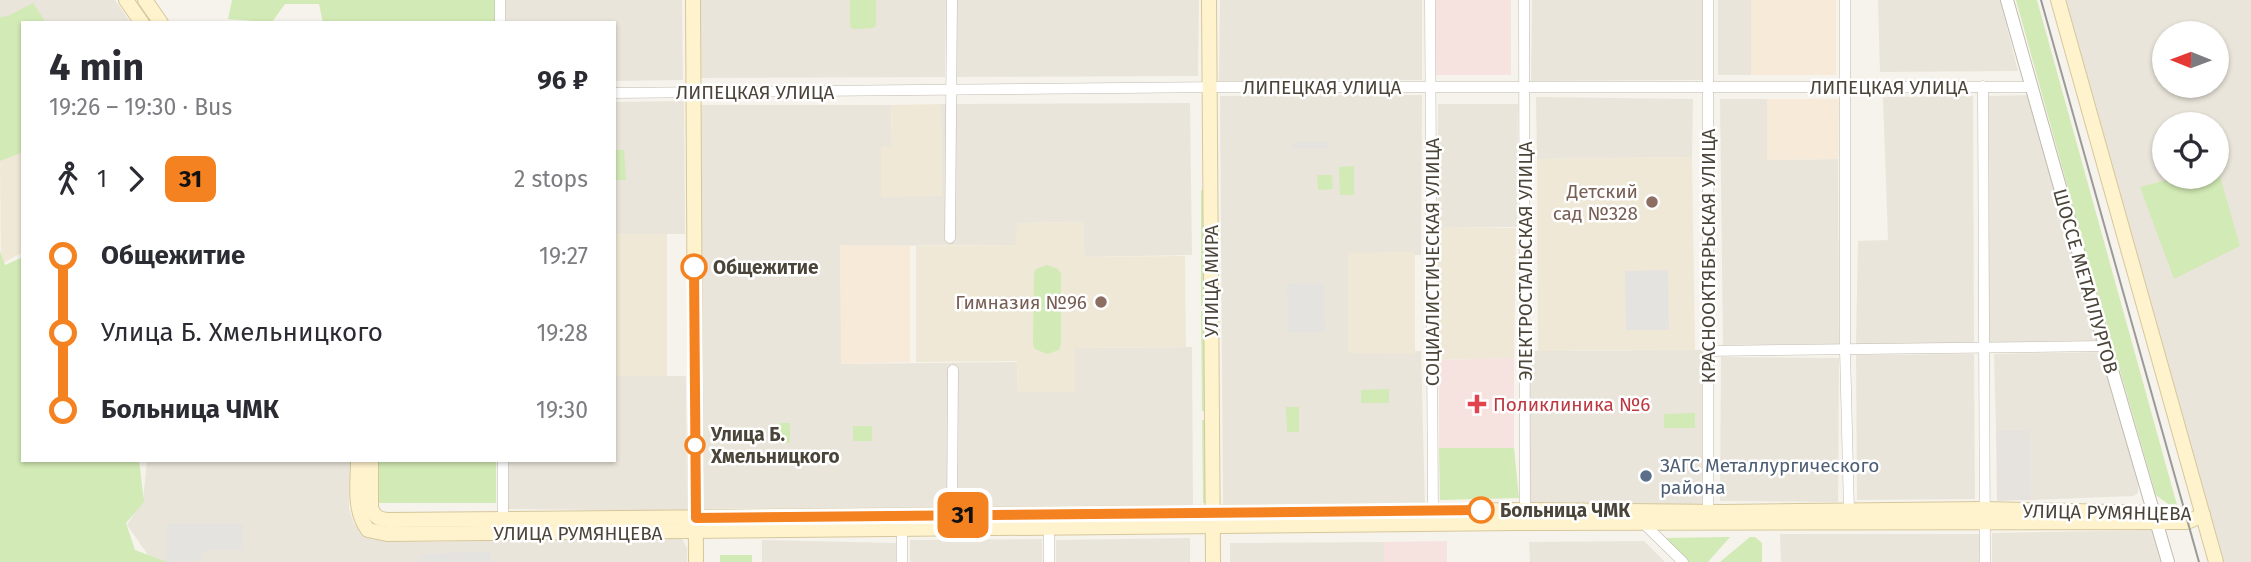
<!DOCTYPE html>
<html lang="en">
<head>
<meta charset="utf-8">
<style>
	:root { --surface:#fff; --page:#f2f2f3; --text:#2b2b33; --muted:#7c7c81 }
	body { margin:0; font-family:"Fira Sans",sans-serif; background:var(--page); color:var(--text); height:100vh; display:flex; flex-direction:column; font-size:26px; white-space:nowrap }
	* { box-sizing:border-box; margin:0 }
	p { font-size:23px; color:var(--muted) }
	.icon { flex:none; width:38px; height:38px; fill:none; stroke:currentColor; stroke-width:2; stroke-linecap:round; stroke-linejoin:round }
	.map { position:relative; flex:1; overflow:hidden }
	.drawer { position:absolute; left:21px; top:21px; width:595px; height:441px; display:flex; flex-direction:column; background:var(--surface); border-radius:0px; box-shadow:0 2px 5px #0004 }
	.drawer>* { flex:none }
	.badge { padding:0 14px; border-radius:10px; font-size:24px; line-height:46px }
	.needle { width:46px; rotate:271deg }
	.controls { position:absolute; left:2152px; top:21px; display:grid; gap:14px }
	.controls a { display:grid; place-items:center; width:77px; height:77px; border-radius:50%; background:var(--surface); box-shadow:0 2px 5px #0004; font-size:35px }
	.map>.badge { position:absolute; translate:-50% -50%; box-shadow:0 0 0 4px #fff }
	.legs { display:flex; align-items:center; gap:10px; height:77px; padding:0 28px; font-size:23px }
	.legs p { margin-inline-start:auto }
	.headline { display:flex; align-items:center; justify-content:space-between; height:119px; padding:0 28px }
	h1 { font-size:38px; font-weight:700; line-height:52px }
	ul { padding:0 28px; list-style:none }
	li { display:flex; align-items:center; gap:24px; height:77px; font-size:26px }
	li i { display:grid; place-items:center; width:10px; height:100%; margin:0 9px; background:currentColor }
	li i::after { content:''; width:18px; height:18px; margin:-9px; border:5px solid; border-radius:50%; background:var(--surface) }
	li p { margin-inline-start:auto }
	li:first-child i { background:linear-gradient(#0000 50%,currentColor 0) }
	li:last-child i { background:linear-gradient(currentColor 50%,#0000 0) }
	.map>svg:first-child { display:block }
</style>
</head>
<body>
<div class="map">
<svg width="2251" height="562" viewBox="0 0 2251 562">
	<rect width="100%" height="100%" fill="#f6f3ec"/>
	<g fill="#eae5da" fill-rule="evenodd">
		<path d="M0,0h115l16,23h-108l-23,-4z"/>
		<path d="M505,0h177l1,80 -69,1v-58h-108z"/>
		<path d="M700,0h246l-1,77 -245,1z"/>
		<path d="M955,0h244l-1,76 -242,1z"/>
		<path d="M1220,0h202v80l-203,1z"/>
		<path d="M1532,0h171v80l-172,1z"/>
		<rect x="1718" y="0" width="33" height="75"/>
		<path d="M1878,0h122l18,71 -138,1z"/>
		<path d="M2063,0h188v562h-29zM2165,33h52v53h-52zM2165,124h52v53h-52z"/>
		<path d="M1422,95l-1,160 -73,-2v100l73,-2 4,154 -202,2 -3,-411z"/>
		<path d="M2031,95l69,247 -111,2 -1,-248z"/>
		<path d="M1973,96l1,247 -118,1 2,-103 30,-1 -5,-143z"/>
		<path d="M1536,97l157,2 -1,58 -155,2z"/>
		<path d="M1720,99h47v61l71,-1 1,185 -116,1z"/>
		<path d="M684,101l1,133h-71v-132z"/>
		<path d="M1190,103l2,152 -108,2 -1,-35 -66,1v22l-177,1 2,118 175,-2 1,30 57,-1v-43l117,-1 1,159 -492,3 -1,-404h191l1,42h-11l61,49 -1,-92z"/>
		<path d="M1438,104h80l-1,123 -79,1z"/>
		<path d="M1702,350v155h-173v-154z"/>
		<path d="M2103,352l35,130v11l-5,3 -102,4 -1,-71 -34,1 -2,-76z"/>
		<path d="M1974,354l1,145 -118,1 -1,-145z"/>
		<path d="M1721,357l118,1 -1,144 -118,-1z"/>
		<path d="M614,376h72l1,135 -182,-2v-49h109z"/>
		<path d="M147,460h203l-1,48 5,16 10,9 24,7 37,2 251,-5 7,3 4,8v14h-534l-26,-37 16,-25z"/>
		<path d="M2153,530l9,32h-170v-29z"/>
		<path d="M1780,534h199v28h-198z"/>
		<path d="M1190,538v24h-134v-22z"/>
		<path d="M1042,539v23h-132v-22z"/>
		<path d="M762,540l134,3v19h-134z"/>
		<path d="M1644,541l21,21h-135l-1,-20z"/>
		<path d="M1384,542v20h-154v-19z"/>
	</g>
	<g fill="#f7ead8">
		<rect x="1751" y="0" width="85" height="75"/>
		<path d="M1767,99h72l-1,60 -71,1z"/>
		<path d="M840,245l70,1v116l-69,2z"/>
	</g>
	<path fill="#e6e2dd" d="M2030,429l1,71 -34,1 -1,-71z"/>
	<g fill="#efe8d6">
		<path d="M941,104l1,92 -61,1v-50h11l-1,-42z"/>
		<path d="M23,147v105l-22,12 -1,-105z"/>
		<path d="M1692,157l3,193 -157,1 -1,-192z"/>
		<path d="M1083,222l2,35 100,-1 1,91 -111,1v44h-57l-1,-31 -101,1v-116l100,-1 1,-22z"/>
		<path d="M1438,228h78l-2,130 -75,2z"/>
		<rect x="614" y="234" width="53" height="142"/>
		<path d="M1415,252v102l-67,-1v-100z"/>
	</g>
	<g fill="#f6e3e0">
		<rect x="1436" y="0" width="75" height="75"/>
		<path d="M1514,358v90h-75v-88z"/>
		<path d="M1447,541v21h-63v-20z"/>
	</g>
	<g fill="#d2eab5">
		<path d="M232,0h263v23h-172l-4,-19h-34l-13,18 -44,-3z"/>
		<path d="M850,0h26v25l-2,3 -20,1 -4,-2z"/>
		<path d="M2016,0h21l140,505 -9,-1 -12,-9 -74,-256z"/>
		<path d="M33,3l13,20h-23v129l-23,9v-144l8,-1z"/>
		<path d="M614,150h10l2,30h-12z"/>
		<path d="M1354,166v29h-14l-1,-28z"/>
		<path d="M2217,166l23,80 -66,33 -34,-92 38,-10h39z"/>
		<path d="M1317,175h15l1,14 -15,1z"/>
		<rect x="1201" y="190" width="6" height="116"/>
		<path d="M0,251l5,14 18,-8v203h116l5,42 -18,21 9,27 32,12h-167z"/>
		<path d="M1047,265l11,4 3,5v70l-2,6 -12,4 -12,-5 -2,-5 1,-70 2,-5z"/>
		<path d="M1201,311h6l1,100h-6z"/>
		<path d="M1389,389v14h-28v-13z"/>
		<path d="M1299,407v25h-12l-1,-25z"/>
		<path d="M1695,413v15h-31v-14z"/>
		<path d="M1202,420h6l2,83h-7z"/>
		<rect x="779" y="423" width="11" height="20"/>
		<rect x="853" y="426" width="19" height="15"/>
		<path d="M1439,448h75l5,50 -79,2z"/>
		<rect x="379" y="460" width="117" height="43"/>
		<path d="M1730,537l-22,25h-22l-24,-24z"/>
		<path d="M1750,537h5l7,6v19h-42z"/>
		<rect x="720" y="555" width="32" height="7"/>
	</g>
	<g fill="#e5e3e0">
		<path d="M1292,142h38l-1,6h-36z"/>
		<path d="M1668,270l1,60h-43l-1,-59z"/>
		<path d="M1324,283l1,49h-37l-1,-48z"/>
		<path d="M167,524h76v26l-41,1v10l-35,1z"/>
		<path d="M491,551v11h-70v-8z"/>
	</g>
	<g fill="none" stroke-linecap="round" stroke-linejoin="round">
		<g stroke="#c2bbae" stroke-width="11">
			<g id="minor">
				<path d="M500,0v23"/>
				<path d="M1430,0l3,514"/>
				<path d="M1524,0l1,515"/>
				<path d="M1708,0v512"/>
				<path d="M1845,0v350l4,161"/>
				<path d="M1983,86l2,476"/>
				<path d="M614,93l609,-6h807"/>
				<path d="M950,238l2,-238"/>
				<path d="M1708,351l397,-5"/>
				<path d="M952,515l1,-145"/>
				<path d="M503,523v-63"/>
				<path d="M1643,523l40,39"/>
				<path d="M902,562v-32"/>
				<path d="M1049,562v-33"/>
			</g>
		</g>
		<g stroke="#c2bbae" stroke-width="14">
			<path id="tertiary" d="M2007,0l98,346 63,216"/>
		</g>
		<g stroke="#d6c79b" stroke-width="16">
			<g id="secondary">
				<path d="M126,0l16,23"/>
				<path d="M145,0l16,23"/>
				<path d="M693,0l3,562"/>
				<path d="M1209,0l4,562"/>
				<path d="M2058,0l158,562"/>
				<path d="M358,460c0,24 -5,50 10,70l19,4 1130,-11 670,-1 16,-7"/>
				<path d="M371,460v48c4,9 7,11 17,12l1137,-10 198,2 262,-3 167,4"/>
			</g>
		</g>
		<use href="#minor" stroke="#fff" stroke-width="10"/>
		<use href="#tertiary" stroke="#fff" stroke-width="12"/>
		<use href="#secondary" stroke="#fff3cd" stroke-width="14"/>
		<path stroke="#9a9a9a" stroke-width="2" d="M2041,0l158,562"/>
	</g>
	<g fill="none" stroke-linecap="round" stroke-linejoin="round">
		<g stroke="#fff" stroke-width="16">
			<path id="line-1" d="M694,267l2,251 785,-8"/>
		</g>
		<use href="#line-1" stroke="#f58220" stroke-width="10"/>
	</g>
	<g fill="#8d6e63" stroke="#fff" stroke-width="2.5">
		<circle cx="1652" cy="202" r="7"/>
		<circle cx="1101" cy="302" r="7"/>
	</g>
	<g fill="#fff" stroke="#f58220" stroke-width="3.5">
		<circle cx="694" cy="267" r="12"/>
		<circle cx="695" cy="445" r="9"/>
		<circle cx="1481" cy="510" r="12"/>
	</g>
	<path fill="#e0444e" stroke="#fff" stroke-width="2.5" d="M1473.5 393.5h7v7h7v7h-7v7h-7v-7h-7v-7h7z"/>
	<circle fill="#5c6f8a" stroke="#fff" stroke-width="2.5" cx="1646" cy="476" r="7"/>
	<g text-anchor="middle" stroke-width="5" stroke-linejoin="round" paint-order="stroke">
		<g font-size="19" fill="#4b4439" stroke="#fff">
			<text x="1322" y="94">ЛИПЕЦКАЯ УЛИЦА</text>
			<text x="1889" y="94">ЛИПЕЦКАЯ УЛИЦА</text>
			<text x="755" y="99">ЛИПЕЦКАЯ УЛИЦА</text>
			<text transform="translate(1708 256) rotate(-90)" y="7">КРАСНООКТЯБРЬСКАЯ УЛИЦА</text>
			<text transform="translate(1525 261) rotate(-90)" y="7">ЭЛЕКТРОСТАЛЬСКАЯ УЛИЦА</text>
			<text transform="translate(1432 262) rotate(-90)" y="7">СОЦИАЛИСТИЧЕСКАЯ УЛИЦА</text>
			<text transform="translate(1211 281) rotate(-90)" y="7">УЛИЦА МИРА</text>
			<text transform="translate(2086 281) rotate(74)" y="7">ШОССЕ МЕТАЛЛУРГОВ</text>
			<text transform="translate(2107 512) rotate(1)" y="7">УЛИЦА РУМЯНЦЕВА</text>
			<text x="578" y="540">УЛИЦА РУМЯНЦЕВА</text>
		</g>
		<g font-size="19" fill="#785e54" stroke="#fff" text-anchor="end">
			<text x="1638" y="198">Детский<tspan x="1638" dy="22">сад №328</tspan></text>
			<text x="1087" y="309">Гимназия №96</text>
		</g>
		<g font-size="19" font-weight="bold" fill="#4b4439" stroke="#fff" text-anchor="start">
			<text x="713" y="274">Общежитие</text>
			<text x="711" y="441">Улица Б.<tspan x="711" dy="22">Хмельницкого</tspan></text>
			<text x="1500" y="517">Больница ЧМК</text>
		</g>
		<g font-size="19" fill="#be3a42" stroke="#fff" text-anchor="start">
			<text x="1493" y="411">Поликлиника №6</text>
		</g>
		<g font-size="19" fill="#4e5e75" stroke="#fff" text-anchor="start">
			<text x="1660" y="472">ЗАГС Металлургического<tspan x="1660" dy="22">района</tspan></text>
		</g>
	</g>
</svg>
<div class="controls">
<a><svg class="needle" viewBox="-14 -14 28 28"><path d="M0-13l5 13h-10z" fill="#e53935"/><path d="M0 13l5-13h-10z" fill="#7c7c81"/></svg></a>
<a><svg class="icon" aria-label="locate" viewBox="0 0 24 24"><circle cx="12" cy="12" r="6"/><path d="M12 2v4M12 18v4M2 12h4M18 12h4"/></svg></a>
</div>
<b class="badge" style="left:963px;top:515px;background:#f58220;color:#111">31</b>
<section class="drawer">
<div class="headline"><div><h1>4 min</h1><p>19:26 – 19:30 · Bus</p></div><b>96 ₽</b></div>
<div class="legs"><svg class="icon" aria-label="walk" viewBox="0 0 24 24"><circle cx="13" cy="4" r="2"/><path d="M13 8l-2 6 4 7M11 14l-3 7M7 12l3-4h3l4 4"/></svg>1<svg class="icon" aria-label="forward" viewBox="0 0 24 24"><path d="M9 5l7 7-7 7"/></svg><b class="badge" style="background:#f58220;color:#111">31</b><p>2 stops</p></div>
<ul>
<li><i style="color:#f58220"></i><b>Общежитие</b><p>19:27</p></li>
<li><i style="color:#f58220"></i><span>Улица Б. Хмельницкого</span><p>19:28</p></li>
<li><i style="color:#f58220"></i><b>Больница ЧМК</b><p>19:30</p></li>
</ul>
</section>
</div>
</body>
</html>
